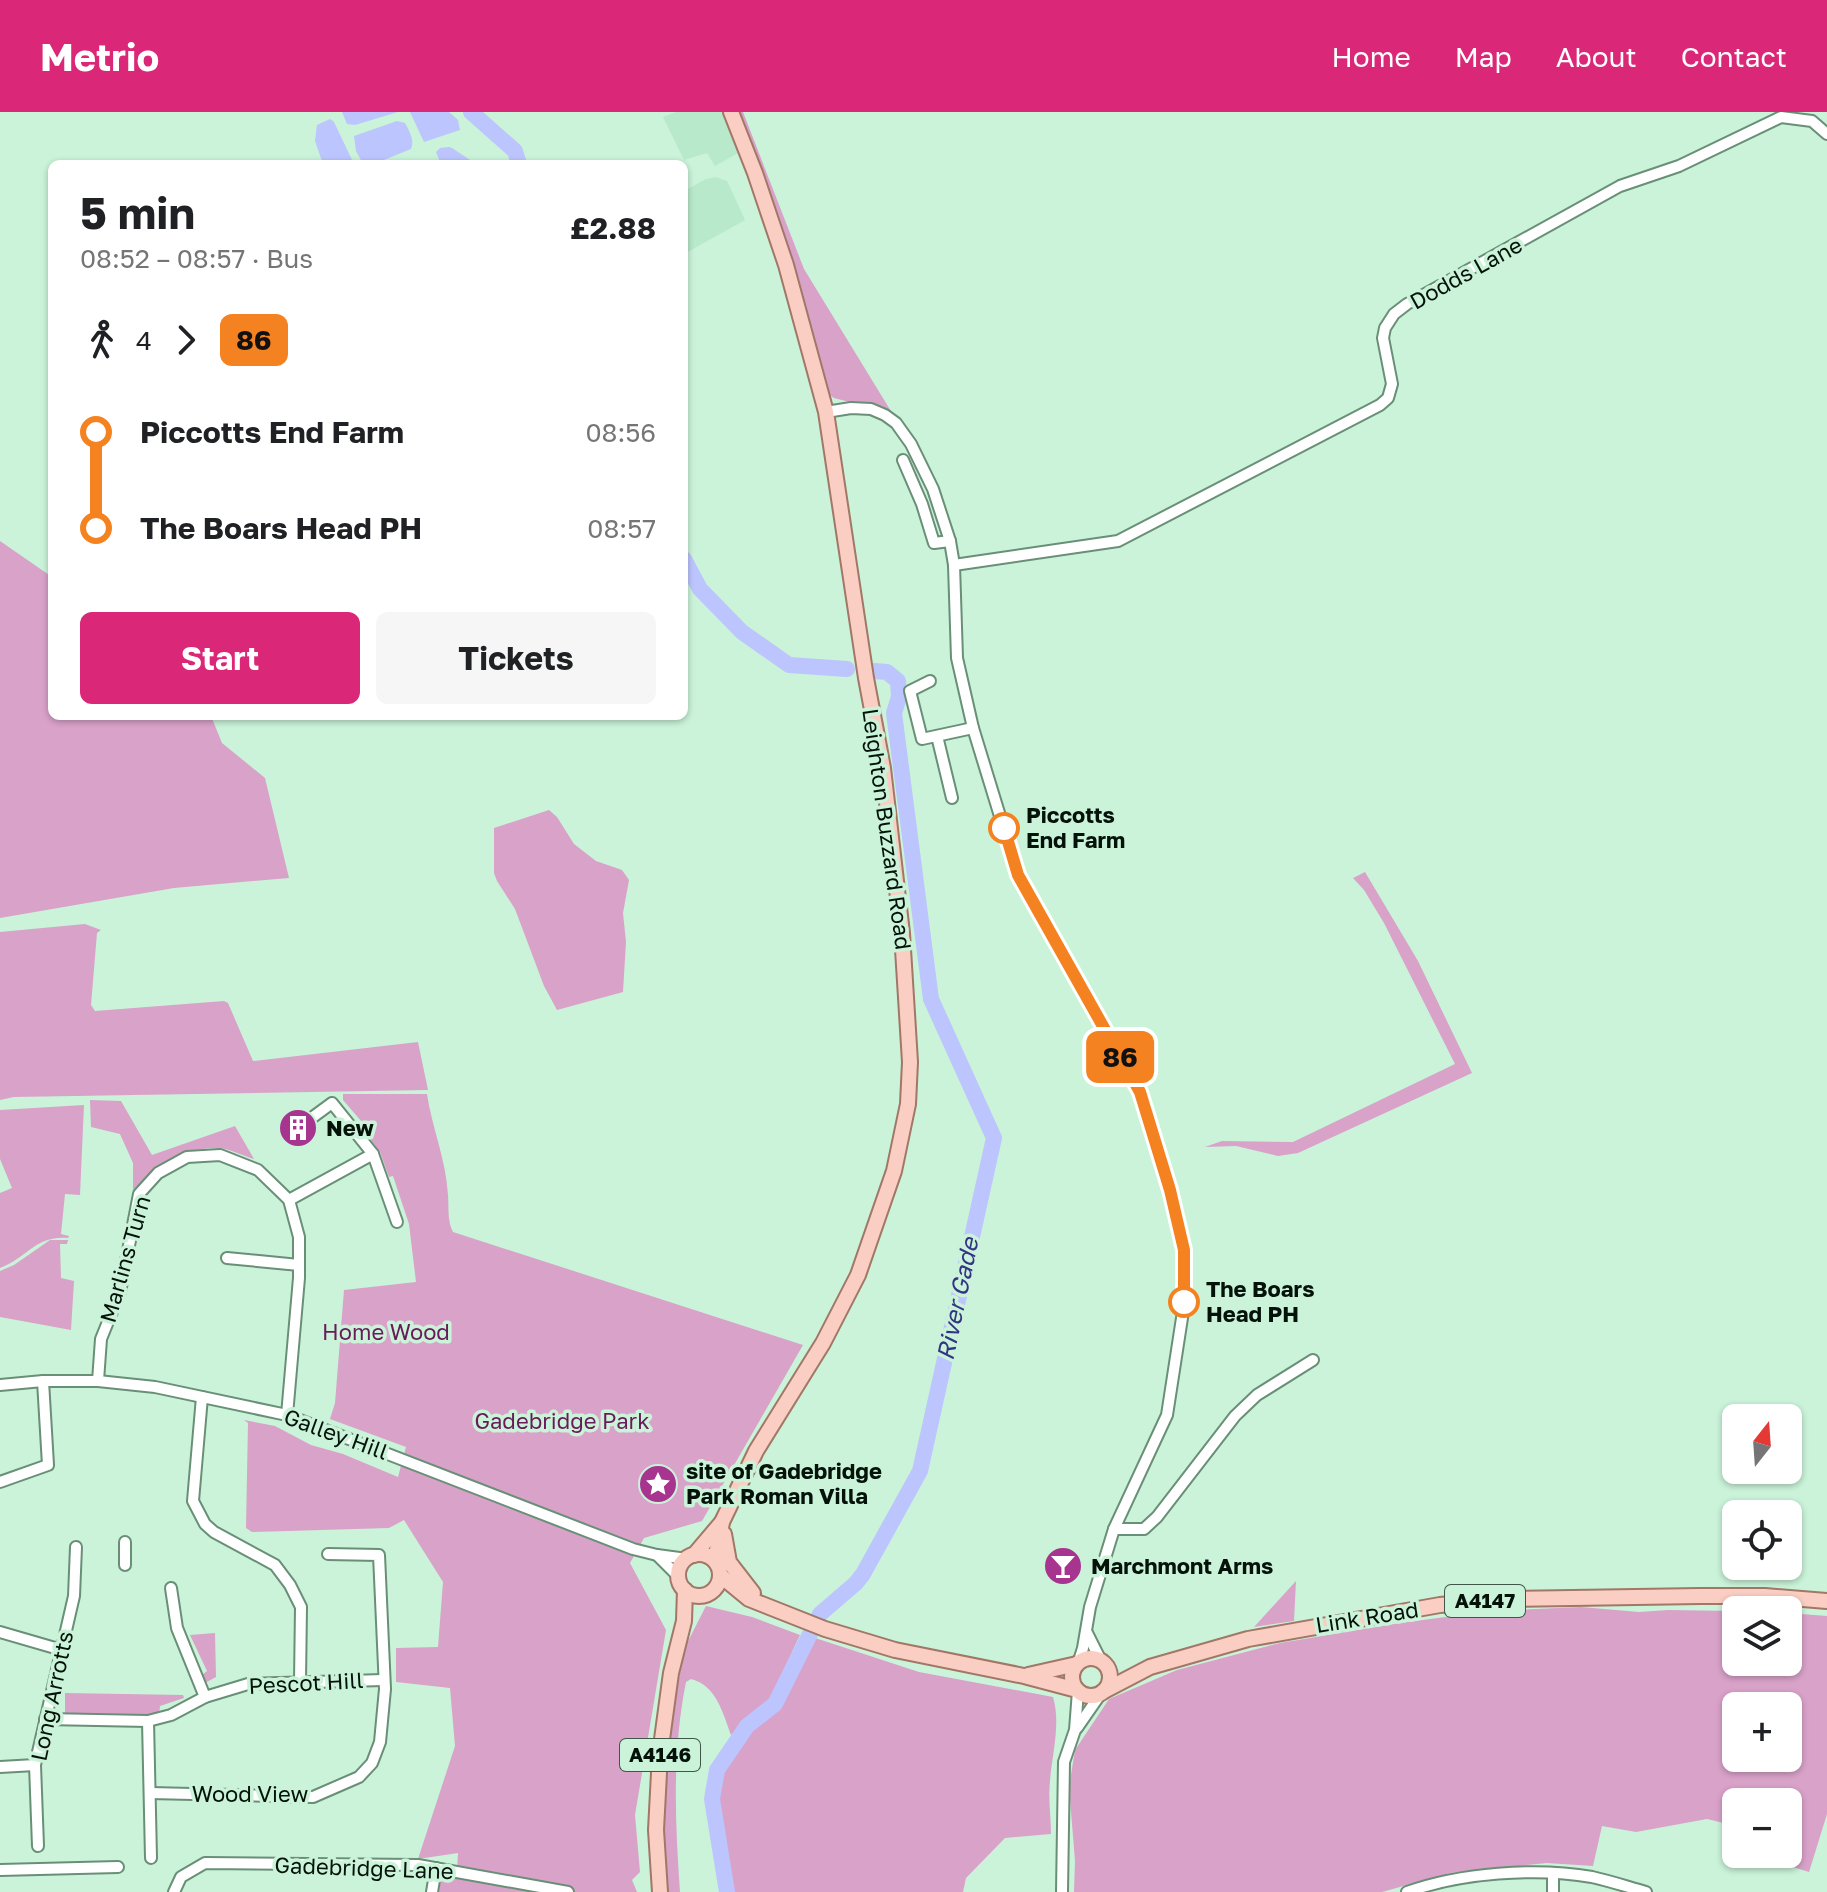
<!DOCTYPE html>
<html lang="en">
<head>
<meta charset="utf-8">
<style>
	:root { --surface:#fff; --page:#f6f6f6; --text:#202124; --muted:#757577; --accent:#db2777 }
	body { margin:0; font-family:"Golos Text",sans-serif; background:var(--page); color:var(--text); height:100vh; display:flex; flex-direction:column; font-size:30px; white-space:nowrap }
	* { box-sizing:border-box; margin:0 }
	p { font-size:26px; color:var(--muted) }
	.icon { flex:none; width:44px; height:44px; fill:none; stroke:currentColor; stroke-width:2; stroke-linecap:round; stroke-linejoin:round }
	.map { position:relative; flex:1; overflow:hidden }
	.side { position:absolute; left:48px; top:48px; width:640px; height:560px; display:flex; flex-direction:column; background:var(--surface); border-radius:12px; box-shadow:0 2px 6px #0004 }
	.side>* { flex:none }
	.badge { padding:0 16px; border-radius:12px; font-size:28px; line-height:52px }
	.needle { width:52px; rotate:17deg }
	.controls { position:absolute; left:1722px; top:1292px; display:grid; gap:16px }
	.controls a { display:grid; place-items:center; width:80px; height:80px; border-radius:12px; background:var(--surface); box-shadow:0 2px 6px #0004; font-size:40px }
	.map>.badge { position:absolute; translate:-50% -50%; box-shadow:0 0 0 4px #fff }
	.legs { display:flex; align-items:center; gap:12px; height:88px; padding:0 32px; font-size:26px }
	.legs p { margin-inline-start:auto }
	.overview { display:flex; align-items:center; justify-content:space-between; height:136px; padding:0 32px }
	h1 { font-size:44px; font-weight:700; line-height:60px }
	.cta { display:flex; gap:16px; margin-top:auto; padding:16px 32px }
	.cta a { flex:1; height:92px; border-radius:12px; background:var(--accent); color:#fff; font-size:32px; font-weight:700; line-height:92px; text-align:center }
	.cta a+a { background:var(--page); color:var(--text) }
	ul { padding:0 32px; list-style:none }
	li { display:flex; align-items:center; gap:28px; height:96px; font-size:30px }
	li i { display:grid; place-items:center; width:12px; height:100%; margin:0 10px; background:currentColor }
	li i::after { content:''; width:20px; height:20px; margin:-10px; border:6px solid; border-radius:50%; background:var(--surface) }
	li p { margin-inline-start:auto }
	li:first-child i { background:linear-gradient(#0000 50%,currentColor 0) }
	li:last-child i { background:linear-gradient(currentColor 50%,#0000 0) }
	header { display:flex; align-items:center; gap:48px; box-sizing:border-box; height:112px; padding:0 40px; background:var(--accent); color:#fff }
	header strong { font-size:38px }
	nav { display:flex; gap:44px; margin-inline-start:auto; font-size:28px }
	.map>svg:first-child { display:block }
</style>
</head>
<body>
<header>
<strong>Metrio</strong>
<nav><a>Home</a><a>Map</a><a>About</a><a>Contact</a></nav>
</header>
<div class="map">
<svg width="1827" height="1780" viewBox="0 0 1827 1780">
	<rect width="100%" height="100%" fill="#caf3d9"/>
	<g fill="#b8e9ca">
		<path d="M676,0h52l9,27 -2,2 3,12 -23,13 -8,-13 -23,7 -21,-43z"/>
		<path d="M716,65l11,4 18,39 -61,34v-63l22,-12z"/>
	</g>
	<g fill="#d9a2c9" fill-rule="evenodd">
		<path d="M738,0h5l61,157 93,152 -32,-15 -31,-8 -6,-4c-24,-95 -54,-191 -90,-282z"/>
		<path d="M0,429l52,36v139h159l11,27 43,35 24,100 -115,10 -174,30z"/>
		<path d="M549,698l8,7 17,27 22,17 26,9 7,10 -6,33 3,29 -3,50 -66,18 -13,-24 -29,-77 -18,-28 -3,-8v-45z"/>
		<path d="M1365,760l53,89 54,112 -174,80 -20,3 -42,-10 -31,1 17,-6 71,1 162,-78 -71,-141 -20,-33 -11,-12z"/>
		<path d="M85,812l16,6 -4,3 -6,72 4,6 129,-10 4,2 25,58 165,-19 10,48 -414,7 -14,3v-168z"/>
		<path d="M343,982h84c5,34 19,65 21,101 1,12 -1,26 5,37l350,113 -101,176 -58,17 -14,25 36,67 -31,185 5,57 -8,8 5,12h-200l2,-3 1,-16 17,-2 1,-18 -40,6 37,-113 -5,-58 -54,-6v-34l42,-1 5,-65 -39,-62 -15,8 -137,4 -6,-4 2,-105 -4,-3 31,6 36,19 32,9 55,23 8,-30 -76,-28 5,-16 9,-113 72,-8 -7,-58 -16,-48 -4,1 -9,-25 -15,-20 3,-3 -25,-29z"/>
		<path d="M90,988l31,1 31,54 83,-29 19,33c-11,-3 -25,-11 -37,-11 -35,-1 -59,21 -84,42v-27l-13,-29 -29,-7z"/>
		<path d="M84,993l-4,90 -15,-1 -4,40 8,2 -1,2c-32,-3 -40,19 -68,30v-75l12,-5 -12,-29v-49z"/>
		<path d="M50,1128h18l-1,4h-7l1,34 13,3 -3,49 -71,-13v-46l14,-6z"/>
		<path d="M1296,1469l-2,40 -40,6z"/>
		<path d="M706,1494l46,11 48,18 -29,62 -40,38c-8,-22 -15,-50 -40,-56l-5,3c-14,70 -11,139 -6,210h-15l-2,-90 12,-102 10,-53z"/>
		<path d="M1581,1495l58,5 29,-2 68,1v51h52v-49l39,3v198l-18,58 -55,-17 34,-1v-52h-52v24l-29,-7 -71,13 -34,-6 -9,40 -46,-3 -97,10 -68,19h-308l1,-31 -6,-74 6,-37 34,-51 68,-29 103,-27 120,-20 91,-12zM1736,1594h52v52h-52z"/>
		<path d="M215,1521l1,44 -11,6 -3,-8 5,-4 -17,-36z"/>
		<path d="M806,1523l113,37 134,25c8,26 -1,58 -3,84 -2,17 1,36 1,53l-46,4 -39,40 -3,14h-234c-11,-58 -28,-111 18,-159 9,-8 22,-13 30,-22 17,-19 24,-51 34,-74z"/>
		<path d="M65,1581l118,2 1,3 -24,8 -1,8 -23,4 -71,-1z"/>
	</g>
	<g fill="#bcc5fe">
		<path d="M342,0h56l-43,13 -8,-1z"/>
		<path d="M410,0h39l9,8 2,10 -36,12z"/>
		<path d="M330,7l4,3 20,42h-31l-8,-23 2,-16z"/>
		<path d="M397,9l8,2c4,7 10,18 6,26l-37,15h-11l-7,-13 -2,-15z"/>
		<path d="M449,35l3,1 24,16h-35l-5,-12 4,-4z"/>
	</g>
	<g fill="none" stroke-linecap="round" stroke-linejoin="round">
		<g stroke="#bcc5fe" stroke-width="16">
			<path d="M471,0l44,39 4,13"/>
			<path d="M684,447l16,30 42,43 47,33 58,4"/>
			<path d="M727,1780l-15,-93 5,-29 30,-44 28,-22 45,-90 36,-31 7,-9 57,-103 74,-333 -63,-139 -37,-286 5,-16 -1,-16 -11,-9 -13,-1"/>
		</g>
		<g stroke="#698f77" stroke-width="14">
			<g id="minor">
				<path d="M826,300l25,-4 20,1 14,6 11,8 15,21 22,45 17,52 4,24 3,93 16,70 45,147 122,217 30,98 14,60v55l-17,110 -53,114 -24,78 -7,41 -5,16"/>
				<path d="M903,348l19,44 12,39 16,-2"/>
				<path d="M954,453l164,-24 262,-136 8,-7 4,-14 -9,-46 2,-10 9,-14 13,-10 213,-118 59,-20 102,-49 31,4 15,13"/>
				<path d="M930,569l-20,10 12,48 51,-11"/>
				<path d="M937,624l15,62"/>
				<path d="M302,1013l30,-22 41,51 24,68"/>
				<path d="M289,1088l84,-46"/>
				<path d="M227,1146l72,7"/>
				<path d="M98,1269l3,-42 19,-47 19,-98 19,-21 29,-16 33,-2 38,15 31,30 10,37v41l-12,137"/>
				<path d="M0,1273l43,-4h55l57,6 132,28 346,134 24,6 30,4"/>
				<path d="M202,1285l-9,104 12,23 9,8 61,33 15,20 11,22 -1,74"/>
				<path d="M0,1370l48,-17 -5,-84"/>
				<path d="M1114,1417h30l13,-12 78,-101 22,-21 56,-35"/>
				<path d="M657,1443l21,21"/>
				<path d="M125,1453v-23"/>
				<path d="M171,1476l6,40 28,69"/>
				<path d="M0,1520l62,18"/>
				<path d="M1087,1521l15,30"/>
				<path d="M45,1607l103,2 23,-6 34,-18 43,-13 135,-4"/>
				<path d="M148,1609l3,137"/>
				<path d="M1077,1616l25,-36"/>
				<path d="M0,1655l35,-2"/>
				<path d="M150,1681l163,4 46,-20 13,-14 8,-21 5,-53 -6,-134 -51,-1"/>
				<path d="M38,1734l-3,-81 39,-169 2,-49"/>
				<path d="M0,1758l118,-3"/>
				<path d="M1553,1761v19"/>
				<path d="M174,1780l7,-15 24,-14 213,2 150,27"/>
				<path d="M432,1780l4,-24"/>
				<path d="M1062,1780l2,-130 11,-32 3,-39"/>
				<path d="M1407,1780c53,-19 129,-25 185,-15 18,4 36,10 54,15"/>
			</g>
		</g>
		<g stroke="#a17767" stroke-width="18">
			<g id="major">
				<path d="M724,1422l5,28 24,31"/>
				<circle cx="699" cy="1463" r="21"/>
				<path d="M694,1443l28,-33"/>
				<path d="M715,1449l7,-39 34,-71 67,-108 35,-68 36,-104 14,-67 2,-42 -8,-129 -19,-165 -17,-90 -40,-266 -40,-147 -31,-92 -24,-61"/>
				<path d="M721,1464l28,23 76,30 70,21 129,26 53,14"/>
				<circle cx="1091" cy="1565" r="19"/>
				<path d="M1028,1563l49,-11"/>
				<path d="M1104,1579l46,-24 98,-28 192,-34 66,-6 194,-3h65l62,5"/>
				<path d="M660,1780l-4,-62 4,-76 11,-81 13,-52 1,-31"/>
			</g>
		</g>
		<use href="#minor" stroke="#fff" stroke-width="10"/>
		<use href="#major" stroke="#facec2" stroke-width="14"/>
	</g>
	<g fill="none" stroke-linecap="round" stroke-linejoin="round">
		<g stroke="#fff" stroke-width="18">
			<path id="line-1" d="M1004,716l14,47 122,217 30,98 14,60v52"/>
		</g>
		<use href="#line-1" stroke="#f58220" stroke-width="12"/>
	</g>
	<defs>
		<g id="building-disc" transform="scale(2)"><circle r="9.5" fill="#a7348f" stroke="#caf3d9"/><path d="M-4-6H4V6H1V3H-1V6H-4ZM-2.5-4.3h1.7v1.8h-1.7ZM.8-4.3h1.7v1.8H.8ZM-2.5-1h1.7V.8h-1.7ZM.8-1h1.7V.8H.8Z" fill="#fff"/></g>
		<g id="sight-disc" transform="scale(2)"><circle r="9.5" fill="#a7348f" stroke="#caf3d9"/><path d="M0-6L1.8-2.2L6-1.7L2.9 1.2L3.7 5.4L0 3.3L-3.7 5.4L-2.9 1.2L-6-1.7L-1.8-2.2Z" fill="#fff"/></g>
		<g id="bar-disc" transform="scale(2)"><circle r="9.5" fill="#a7348f" stroke="#caf3d9"/><path d="M-6-5H6L.8 .8V4.5H3.5V6h-7V4.5H-.8V.8Z" fill="#fff"/></g>
	</defs>
	<g fill-rule="evenodd">
		<use href="#building-disc" x="298" y="1016"/>
		<use href="#sight-disc" x="658" y="1372"/>
		<use href="#bar-disc" x="1063" y="1454"/>
	</g>
	<g fill="#fff" stroke="#f58220" stroke-width="4">
		<circle cx="1004" cy="716" r="14"/>
		<circle cx="1184" cy="1190" r="14"/>
	</g>
	<g text-anchor="middle" stroke-width="7" stroke-linejoin="round" paint-order="stroke">
		<g fill="#caf3d9" stroke="#3f5648" stroke-width="2">
			<rect x="1445" y="1473" width="80" height="32" rx="6"/>
			<rect x="620" y="1627" width="80" height="32" rx="6"/>
		</g>
		<g font-size="20" font-weight="bold" fill="#04120a">
			<text x="1485" y="1496">A4147</text>
			<text x="660" y="1650">A4146</text>
		</g>
		<g font-size="22" fill="#04120a" stroke="#caf3d9">
			<text transform="translate(1466 161) rotate(-29)" y="8">Dodds Lane</text>
			<text transform="translate(887 717) rotate(82)" y="8">Leighton Buzzard Road</text>
			<text transform="translate(125 1147) rotate(-74)" y="8">Marlins Turn</text>
			<text transform="translate(336 1322) rotate(20)" y="8">Galley Hill</text>
			<text transform="translate(1367 1505) rotate(-9)" y="8">Link Road</text>
			<text transform="translate(306 1571) rotate(-3)" y="8">Pescot Hill</text>
			<text transform="translate(52 1584) rotate(-78)" y="8">Long Arrotts</text>
			<text x="250" y="1690">Wood View</text>
			<text transform="translate(364 1756) rotate(2)" y="8">Gadebridge Lane</text>
		</g>
		<g font-size="22" font-weight="bold" fill="#04120a" stroke="#caf3d9" text-anchor="start">
			<text x="1026" y="711">Piccotts<tspan x="1026" dy="25">End Farm</tspan></text>
			<text x="1206" y="1185">The Boars<tspan x="1206" dy="25">Head PH</tspan></text>
		</g>
		<g font-size="22" font-weight="bold" fill="#04120a" stroke="#caf3d9" text-anchor="start">
			<text x="326" y="1024">New</text>
			<text x="686" y="1367">site of Gadebridge<tspan x="686" dy="25">Park Roman Villa</tspan></text>
			<text x="1091" y="1462">Marchmont Arms</text>
		</g>
		<g font-size="22" fill="#681b58" stroke="#caf3d9">
			<text x="386" y="1228">Home Wood</text>
			<text x="562" y="1317">Gadebridge Park</text>
		</g>
		<g font-size="24" font-style="italic" fill="#333484" stroke="#caf3d9">
			<text transform="translate(958 1187) rotate(-78)" y="8">River Gade</text>
		</g>
	</g>
</svg>
<div class="controls">
<a><svg class="needle" viewBox="-14 -14 28 28"><path d="M0-13l5 13h-10z" fill="#e53935"/><path d="M0 13l5-13h-10z" fill="#757577"/></svg></a>
<a><svg class="icon" aria-label="locate" viewBox="0 0 24 24"><circle cx="12" cy="12" r="6"/><path d="M12 2v4M12 18v4M2 12h4M18 12h4"/></svg></a>
<a><svg class="icon" aria-label="layers" viewBox="0 0 24 24"><path d="M12 4l9 5-9 5-9-5zM3 14l9 5 9-5"/></svg></a>
<a>+</a>
<a>−</a>
</div>
<b class="badge" style="left:1120px;top:945px;background:#f58220;color:#111">86</b>
<section class="side">
<div class="overview"><div><h1>5 min</h1><p>08:52 – 08:57 · Bus</p></div><b>£2.88</b></div>
<div class="legs"><svg class="icon" aria-label="walk" viewBox="0 0 24 24"><circle cx="13" cy="4" r="2"/><path d="M13 8l-2 6 4 7M11 14l-3 7M7 12l3-4h3l4 4"/></svg>4<svg class="icon" aria-label="forward" viewBox="0 0 24 24"><path d="M9 5l7 7-7 7"/></svg><b class="badge" style="background:#f58220;color:#111">86</b></div>
<ul>
<li><i style="color:#f58220"></i><b>Piccotts End Farm</b><p>08:56</p></li>
<li><i style="color:#f58220"></i><b>The Boars Head PH</b><p>08:57</p></li>
</ul>
<div class="cta"><a>Start</a><a>Tickets</a></div>
</section>
</div>
</body>
</html>
